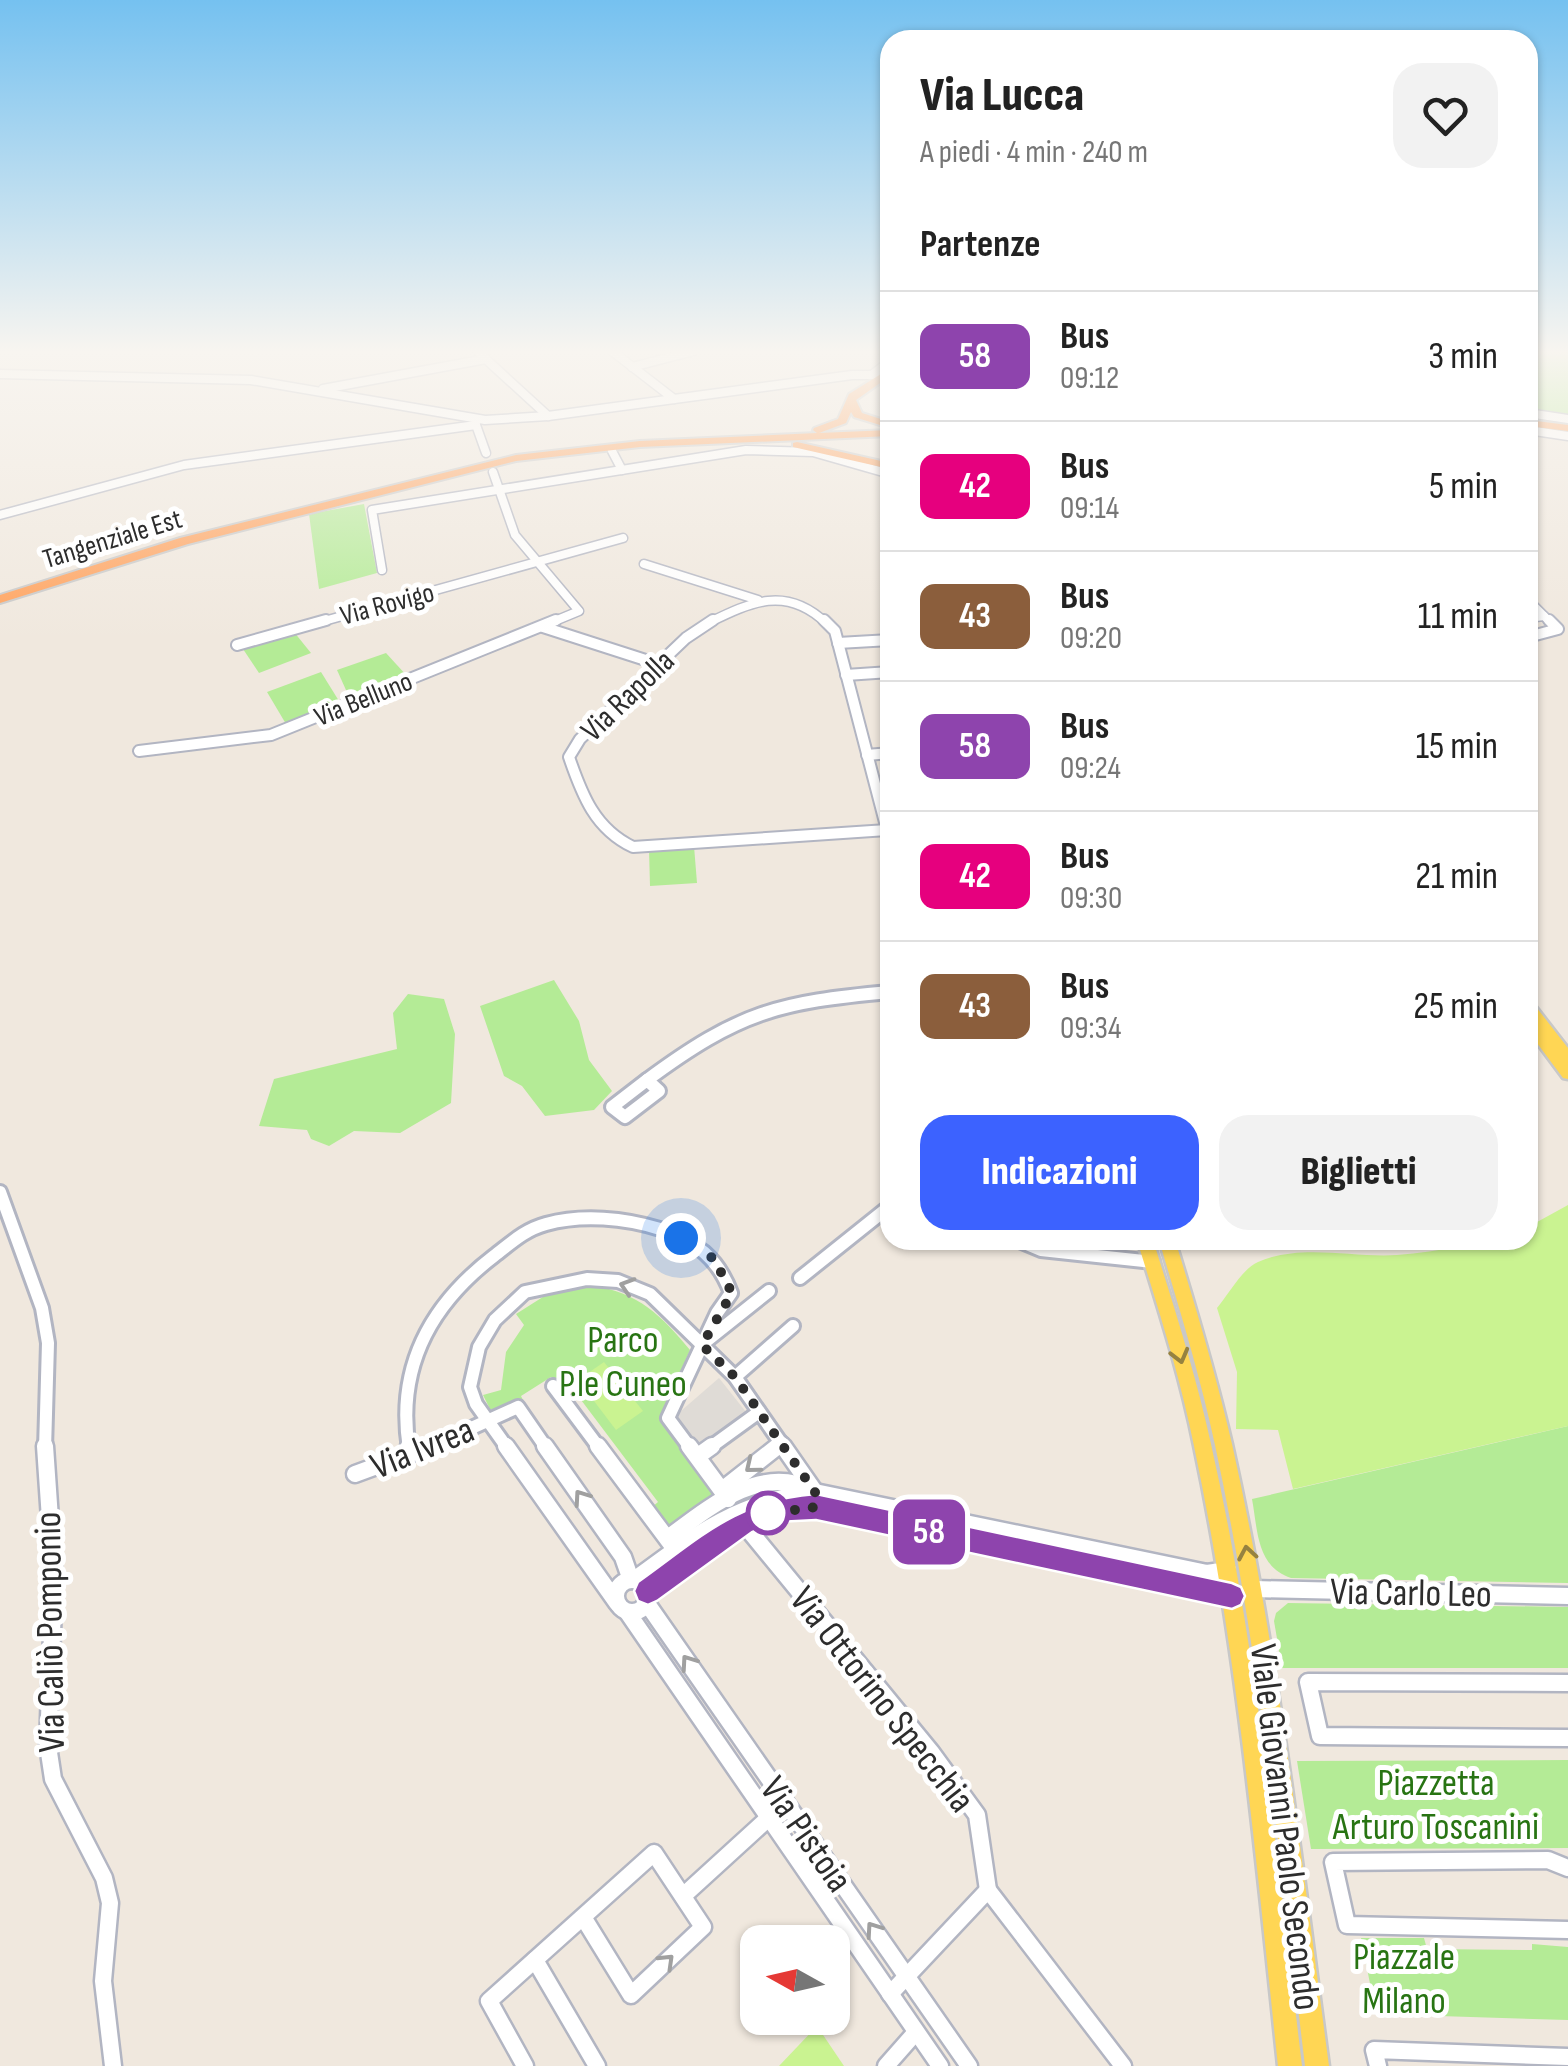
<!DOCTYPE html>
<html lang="it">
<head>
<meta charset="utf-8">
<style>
	:root { --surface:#fff; --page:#f2f2f2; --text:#222; --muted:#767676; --line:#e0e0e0; --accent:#3c62ff }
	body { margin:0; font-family:"Sofia Sans Condensed",sans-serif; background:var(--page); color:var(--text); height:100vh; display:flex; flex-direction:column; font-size:38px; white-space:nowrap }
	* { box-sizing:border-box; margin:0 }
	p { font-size:32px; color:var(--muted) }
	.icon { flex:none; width:55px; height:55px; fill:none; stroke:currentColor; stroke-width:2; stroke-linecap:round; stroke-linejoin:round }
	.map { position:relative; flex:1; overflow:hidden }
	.details { position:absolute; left:880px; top:30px; width:658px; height:1220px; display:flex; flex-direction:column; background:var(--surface); border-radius:30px; box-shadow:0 2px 8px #0004 }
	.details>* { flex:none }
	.badge { padding:0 20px; border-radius:15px; font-size:35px; line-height:65px }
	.needle { width:65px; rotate:278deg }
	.fabs { position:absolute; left:740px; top:1925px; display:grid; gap:20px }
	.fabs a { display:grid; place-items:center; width:110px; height:110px; border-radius:20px; background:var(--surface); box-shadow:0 2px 8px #0004; font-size:50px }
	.you { position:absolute; width:50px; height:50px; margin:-25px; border:8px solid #fff; border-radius:50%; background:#1a73e8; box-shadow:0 0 0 15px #1a73e833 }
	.map>.badge { position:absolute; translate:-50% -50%; box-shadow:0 0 0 5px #fff }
	h2 { padding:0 40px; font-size:38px; line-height:90px }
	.round { display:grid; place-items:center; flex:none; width:105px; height:105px; border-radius:30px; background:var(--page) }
	.overview { display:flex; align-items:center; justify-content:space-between; height:170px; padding:0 40px }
	h1 { font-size:48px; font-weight:800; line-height:75px }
	.primary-button { display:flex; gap:20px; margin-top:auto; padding:20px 40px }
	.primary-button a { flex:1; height:115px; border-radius:30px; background:var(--accent); color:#fff; font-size:40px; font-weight:800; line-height:115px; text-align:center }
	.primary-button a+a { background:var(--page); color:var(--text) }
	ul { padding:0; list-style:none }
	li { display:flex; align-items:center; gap:30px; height:130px; padding:0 40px; border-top:2px solid var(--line) }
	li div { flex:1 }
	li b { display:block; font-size:38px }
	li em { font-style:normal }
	li .badge { min-width:110px; font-weight:700; text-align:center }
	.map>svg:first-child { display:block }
</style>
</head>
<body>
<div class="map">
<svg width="1568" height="2066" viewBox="0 0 1568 2066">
	<rect width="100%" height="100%" fill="#f0e8de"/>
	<g fill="#b4eb96">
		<path d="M1528,351h40v64l-40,-5z"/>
		<path d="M364,504l13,69 -58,16 -10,-75z"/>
		<path d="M294,632l17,21 -52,20 -18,-27z"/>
		<path d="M386,653l21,23 -57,23 -13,-29z"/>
		<path d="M321,672l18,29 -53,23 -19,-32z"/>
		<path d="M694,846l3,37 -47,3 -1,-37z"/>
		<path d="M554,980l25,41 10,39 23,31 -18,19 -49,6 -23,-30 -18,-10 -24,-70z"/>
		<path d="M408,994l36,5 11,35 -4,69 -51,30 -46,-2 -25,15 -18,-7 -4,-9 -48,-4 15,-47 123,-30 -4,-36z"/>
		<path d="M593,1286c45,6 69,30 97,64l-30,69 56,75 -47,35 -18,-21 7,-6 -92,-122 -8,5 -7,-8 -30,19 2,4 -24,10 -9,-1 -7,-14 18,-5 5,-38 18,-27 -8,-11 30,-19z"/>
		<path d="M1568,1426v157l-277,-5c-35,-12 -33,-47 -39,-79z"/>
		<path d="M1288,1603l280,4v61h-286l-8,-47 2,-8z"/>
		<path d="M1246,1629l5,1 56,436h-6z"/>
		<path d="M1568,1760v88l-257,1 -14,-88z"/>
		<path d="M1361,1938h63l3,11 105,1v-6l36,3v73l-192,-6z"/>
	</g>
	<g fill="#caf391">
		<path d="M1568,1205v221l-275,63 -15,-59 -42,-1 1,-57 -20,-64c11,-13 26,-40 41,-46 43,-19 94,-4 139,-7 44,-3 86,-15 131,-15v-13z"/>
		<path d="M604,1362l39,49 -27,19 -38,-50z"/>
		<path d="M817,2026l27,40h-65z"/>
	</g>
	<path fill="#dfdbd6" d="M719,1378l27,34 -48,36 -24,-31z"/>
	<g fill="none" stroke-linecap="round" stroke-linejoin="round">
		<g stroke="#b2b5c2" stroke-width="11">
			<g id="minor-far3">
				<path d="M477,351l71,65"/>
				<path d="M612,351l62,48"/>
				<path d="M632,367l62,-16"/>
				<path d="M0,374l251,6 234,40 63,-4 304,-41h38"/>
				<path d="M873,374l17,-13"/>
				<path d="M323,389l163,-30"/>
				<path d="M1528,413l40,6"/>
				<path d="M476,425l10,28"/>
				<path d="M1528,430l40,6"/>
				<path d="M612,451l10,19"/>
				<path d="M493,472l22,63 64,76 -29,12"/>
				<path d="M0,515l184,-50 292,-40"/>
				<path d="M644,564l114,36"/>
				<path d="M382,570l-10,-60 374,-60 67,2 77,22"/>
				<path d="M1528,600l16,16"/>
				<path d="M1528,618l16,-2 7,7"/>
				<path d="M317,623l306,-85"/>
				<path d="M708,623c43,-21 78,-38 118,0"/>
			</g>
		</g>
		<g stroke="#b2b5c2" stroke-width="14">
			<g id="minor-far2">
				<path d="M713,620l-27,18 -106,101 -11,18c13,38 26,72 64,90l254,-17"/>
				<path d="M824,620l11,11 52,199"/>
				<path d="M543,627l115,37"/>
				<path d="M1528,637l30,-8 -9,-9"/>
				<path d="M838,643l52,-3"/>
				<path d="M237,645l89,-25"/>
				<path d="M846,675l44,-3"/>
				<path d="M139,751l132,-16 285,-115"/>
				<path d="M867,755l23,-2"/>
				<path d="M887,830l3,20"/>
			</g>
		</g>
		<g stroke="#b2b5c2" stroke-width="18">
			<g id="minor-far1">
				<path d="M647,1080l12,11 -34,26 -13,-10z"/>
				<path d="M647,1080c92,-68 131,-78 243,-88"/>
				<path d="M0,1192l42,116 6,35 -3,106"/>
				<path d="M1017,1240l24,10 112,12"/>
				<path d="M800,1278l90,-72"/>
				<path d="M705,1342l64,-51"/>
				<path d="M735,1377l58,-51"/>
				<path d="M553,1386l47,63"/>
				<path d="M409,1449c-13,-81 21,-144 85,-193 17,-13 30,-26 52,-32 36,-10 79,-6 114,5 36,12 58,29 71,64l-14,20 -49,105 23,31"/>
				<path d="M425,1449l93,-42 29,42"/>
				<path d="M508,1449l-32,-45 -6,-17 9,-40 16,-27 30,-28 62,-13 31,2 32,13 85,83 50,72"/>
				<path d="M708,1449l51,-37"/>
				<path d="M775,1449l7,-6"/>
			</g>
		</g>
		<g stroke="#b2b5c2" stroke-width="21">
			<g id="minor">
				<path d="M45,1446l9,131 -6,169 5,33 51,99 6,25 -7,78 10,85"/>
				<path d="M409,1446l1,8"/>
				<path d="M506,1446l111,157"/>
				<path d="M545,1446l78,111 8,23"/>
				<path d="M598,1446l82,110"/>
				<path d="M689,1446l39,53"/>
				<path d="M783,1446l32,46"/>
				<path d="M698,1456l14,-10"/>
				<path d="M355,1474l76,-28"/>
				<path d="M722,1490l56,-44"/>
				<path d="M743,1523l188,229 46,63 11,75"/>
				<path d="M668,1538c39,-29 93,-75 143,-48"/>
				<path d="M634,1580c61,-45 103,-78 181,-88l392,81 21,-3"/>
				<circle cx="632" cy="1596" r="16"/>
				<path d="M1254,1589l314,7"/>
				<path d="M647,1591c59,-42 92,-78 168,-84l416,89"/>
				<path d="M646,1602l323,464"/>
				<path d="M628,1613l312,453"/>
				<path d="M1568,1683l-260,-1 12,54 248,2"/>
				<path d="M1568,1868l-20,-8 -215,2 14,63 221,5"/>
				<path d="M683,1896l102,-93"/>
				<path d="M535,1960l62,106"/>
				<path d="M890,1994l98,-104 135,176"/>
				<path d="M525,2066l-36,-65 165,-148 49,74 -72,68 -48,-78"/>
				<path d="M886,2066l30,-34"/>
				<path d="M1378,2066l-4,-16 194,7"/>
			</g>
		</g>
		<g stroke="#c8c8c8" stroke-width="5">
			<g id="major">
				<path d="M1528,1002l5,1 35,45v31l-5,-1 -35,-47z"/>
				<path d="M1137,1240h16c21,67 43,135 58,204 46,204 66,414 91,622h-24c-22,-207 -41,-416 -84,-620 -14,-70 -36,-138 -57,-206z"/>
				<path d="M1159,1240h16c21,68 41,135 57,204 46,205 69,414 97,622h-24c-25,-208 -46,-417 -90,-621 -15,-70 -36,-137 -56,-205z"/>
			</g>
		</g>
		<g stroke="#c8c8c8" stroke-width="4">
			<g id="highway">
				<path d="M881,374l9,2 -34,24 6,13 28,9v6l-36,-11 -3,-5 -5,11 -27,10 71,-3v6l-250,11 -124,14 -328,83 -188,59v-8l180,-57 336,-83 124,-14 177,-8 -4,-3 1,-2 24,-9 11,-25z"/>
				<path d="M1528,420l40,5v6l-40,-5z"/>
				<path d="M797,442l93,21v6l-97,-22v-4z"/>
			</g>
		</g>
		<use href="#minor-far3" stroke="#fff" stroke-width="8"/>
		<use href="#minor-far2" stroke="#fff" stroke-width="10"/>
		<use href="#minor-far1" stroke="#fff" stroke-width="12"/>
		<use href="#minor" stroke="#fff" stroke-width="16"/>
		<use href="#major" fill="#ffd654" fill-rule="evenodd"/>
		<use href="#highway" fill="#ffa05a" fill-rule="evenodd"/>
		<g stroke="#c8c8c8" stroke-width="15" stroke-linecap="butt">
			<path id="highway-bridge" d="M885,376l5,-2"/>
		</g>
		<use href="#highway-bridge" stroke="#ffa05a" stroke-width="11"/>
	</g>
	<defs><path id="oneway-chevron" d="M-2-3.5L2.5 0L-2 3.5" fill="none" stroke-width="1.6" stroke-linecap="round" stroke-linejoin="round" transform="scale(2.5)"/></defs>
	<g stroke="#a0a0a0">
		<use href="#oneway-chevron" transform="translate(627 1286) rotate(-162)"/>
		<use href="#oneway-chevron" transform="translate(752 1466) rotate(141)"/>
		<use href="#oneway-chevron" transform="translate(581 1497) rotate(-125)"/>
		<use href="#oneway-chevron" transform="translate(688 1662) rotate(-125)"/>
		<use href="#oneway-chevron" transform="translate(873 1929) rotate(-125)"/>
		<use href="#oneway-chevron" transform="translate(667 1961) rotate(-44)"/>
	</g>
	<g stroke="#968240">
		<use href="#oneway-chevron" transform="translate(1180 1356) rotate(75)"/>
		<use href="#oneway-chevron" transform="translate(1247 1553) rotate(-100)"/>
	</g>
	<linearGradient id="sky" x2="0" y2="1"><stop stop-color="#75c1f0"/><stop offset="0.55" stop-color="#f8f5f0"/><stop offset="1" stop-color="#f8f5f0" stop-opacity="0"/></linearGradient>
	<rect width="1568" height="640" fill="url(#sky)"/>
	<path fill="#8e44ad" stroke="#fff" stroke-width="2.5" d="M816,1494l416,89 9,4 4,9 -4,9 -9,4 -416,-89 -39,2 -25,10 -95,69 -9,4 -10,-4 -4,-10 4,-9c62,-44 98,-82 178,-88z"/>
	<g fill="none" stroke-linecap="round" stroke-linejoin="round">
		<path stroke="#2d2d2d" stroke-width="10" stroke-dasharray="0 18" d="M681,1238l33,21 18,34 -30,52 33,32 80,115 1,15 -51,7 3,-1"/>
	</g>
	<circle fill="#fff" stroke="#8e44ad" stroke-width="5" cx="768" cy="1513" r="20"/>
	<g text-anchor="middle" stroke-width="10" stroke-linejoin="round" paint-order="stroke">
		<g font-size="28" fill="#2d2d2d" stroke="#fff">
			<text transform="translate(112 538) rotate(-17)" y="10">Tangenziale Est</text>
			<text transform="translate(387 603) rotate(-15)" y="10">Via Rovigo</text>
			<text transform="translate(363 698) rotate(-22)" y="10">Via Belluno</text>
		</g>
		<g font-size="32" fill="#2d2d2d" stroke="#fff">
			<text transform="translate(627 695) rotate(-44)" y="11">Via Rapolla</text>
		</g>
		<g font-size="38" fill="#287413" stroke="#fff">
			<text x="623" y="1352">Parco<tspan x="623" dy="44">P.le Cuneo</tspan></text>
			<text x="1436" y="1795">Piazzetta<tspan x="1436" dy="44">Arturo Toscanini</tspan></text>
			<text x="1404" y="1969">Piazzale<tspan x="1404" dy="44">Milano</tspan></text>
		</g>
		<g font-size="38" fill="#2d2d2d" stroke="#fff">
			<text transform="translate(422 1447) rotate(-22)" y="13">Via Ivrea</text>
			<text transform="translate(1411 1592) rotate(1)" y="13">Via Carlo Leo</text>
			<text transform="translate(49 1632) rotate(-91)" y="13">Via Caliò Pomponio</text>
			<text transform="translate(883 1699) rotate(52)" y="13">Via Ottorino Specchia</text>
			<text transform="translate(1286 1827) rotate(83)" y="13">Viale Giovanni Paolo Secondo</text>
			<text transform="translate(807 1834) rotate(55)" y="13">Via Pistoia</text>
		</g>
	</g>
</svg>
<div class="fabs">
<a><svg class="needle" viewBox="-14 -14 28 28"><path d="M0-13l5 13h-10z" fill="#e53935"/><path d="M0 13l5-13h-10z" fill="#767676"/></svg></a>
</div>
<div class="you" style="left:681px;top:1238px"></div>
<b class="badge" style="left:929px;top:1532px;background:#8e44ad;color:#fff">58</b>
<section class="details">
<div class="overview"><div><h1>Via Lucca</h1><p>A piedi · 4 min · 240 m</p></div><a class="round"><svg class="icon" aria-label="heart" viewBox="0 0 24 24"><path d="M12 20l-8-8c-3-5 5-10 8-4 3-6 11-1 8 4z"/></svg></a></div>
<h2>Partenze</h2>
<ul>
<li><span class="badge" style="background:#8e44ad;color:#fff">58</span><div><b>Bus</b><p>09:12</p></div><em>3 min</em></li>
<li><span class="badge" style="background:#e6007e;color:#fff">42</span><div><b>Bus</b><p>09:14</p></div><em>5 min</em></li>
<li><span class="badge" style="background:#8b5e3c;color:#fff">43</span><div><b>Bus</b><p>09:20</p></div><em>11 min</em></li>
<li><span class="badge" style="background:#8e44ad;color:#fff">58</span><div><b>Bus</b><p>09:24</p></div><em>15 min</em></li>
<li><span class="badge" style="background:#e6007e;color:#fff">42</span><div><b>Bus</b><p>09:30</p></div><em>21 min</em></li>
<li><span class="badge" style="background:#8b5e3c;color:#fff">43</span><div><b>Bus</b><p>09:34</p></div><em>25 min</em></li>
</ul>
<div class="primary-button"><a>Indicazioni</a><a>Biglietti</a></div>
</section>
</div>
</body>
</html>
